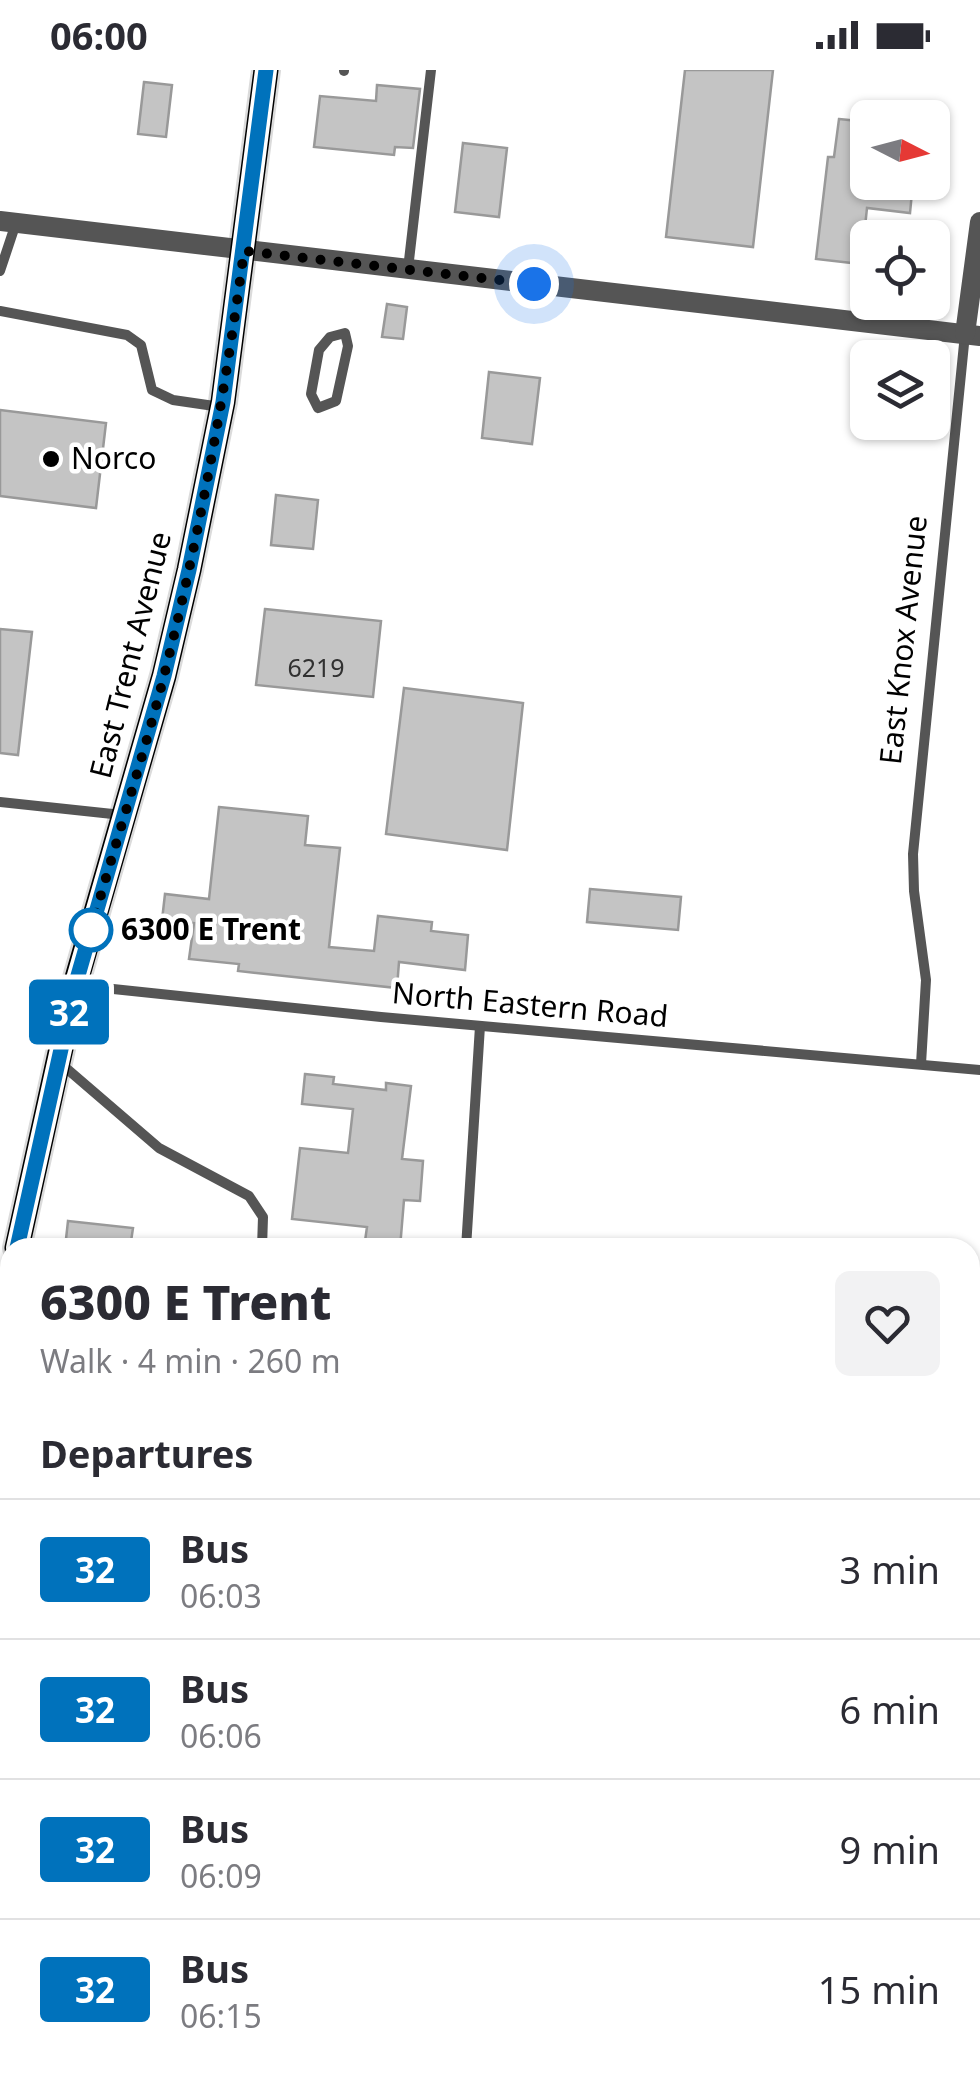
<!DOCTYPE html>
<html lang="en">
<head>
<meta charset="utf-8">
<style>
	:root { --surface:#fff; --page:#f2f2f3; --text:#2b2b33; --muted:#7c7c81; --line:#e1e1e2 }
	body { margin:0; font-family:"Noto Sans",sans-serif; background:var(--page); color:var(--text); height:100vh; display:flex; flex-direction:column; font-size:38px; white-space:nowrap }
	* { box-sizing:border-box; margin:0 }
	p { font-size:32px; color:var(--muted) }
	.icon { flex:none; width:55px; height:55px; fill:none; stroke:currentColor; stroke-width:2; stroke-linecap:round; stroke-linejoin:round }
	.map { position:relative; flex:1; overflow:hidden }
	.drawer { position:absolute; left:0px; top:1168px; width:980px; height:842px; display:flex; flex-direction:column; background:var(--surface); border-radius:30px 30px 0 0; box-shadow:0 2px 8px #0004 }
	.drawer>* { flex:none }
	.badge { padding:0 20px; border-radius:8px; font-size:35px; line-height:65px }
	.needle { width:65px; rotate:96deg }
	.fabs { position:absolute; left:850px; top:30px; display:grid; gap:20px }
	.fabs a { display:grid; place-items:center; width:100px; height:100px; border-radius:15px; background:var(--surface); box-shadow:0 2px 8px #0004; font-size:50px }
	.you { position:absolute; width:50px; height:50px; margin:-25px; border:8px solid #fff; border-radius:50%; background:#1a73e8; box-shadow:0 0 0 15px #1a73e833 }
	.map>.badge { position:absolute; translate:-50% -50%; box-shadow:0 0 0 5px #fff }
	h2 { padding:0 40px; font-size:38px; line-height:90px }
	.round { display:grid; place-items:center; flex:none; width:105px; height:105px; border-radius:15px; background:var(--page) }
	.headline { display:flex; align-items:center; justify-content:space-between; height:170px; padding:0 40px }
	h1 { font-size:48px; font-weight:800; line-height:75px }
	ul { padding:0; list-style:none }
	li { display:flex; align-items:center; gap:30px; height:140px; padding:0 40px; border-top:2px solid var(--line) }
	li div { flex:1 }
	li b { display:block; font-size:38px }
	li em { font-style:normal }
	li .badge { min-width:110px; font-weight:700; text-align:center }
	.status { display:flex; justify-content:space-between; align-items:center; height:70px; padding:0 50px; background:var(--surface); direction:ltr }
	.status svg { height:28px; fill:currentColor }
	.map>svg:first-child { display:block }
</style>
</head>
<body>
<div class="status"><b>06:00</b><svg viewBox="0 0 49 12"><path d="M0 12V9h3v3zM5 12V6h3v6zM10 12V3h3v9zM15 12V0h3v12zM26 1h20v11H26zM47 4h2v5h-2z"/></svg></div>
<div class="map">
<svg width="980" height="2008" viewBox="0 0 980 2008">
	<rect width="100%" height="100%" fill="#fff"/>
	<g fill="#c4c4c4" stroke="#999" stroke-width="2.5">
		<path d="M685,0h88l-20,177 -87,-10z"/>
		<path d="M144,12l28,3 -6,52 -28,-3z"/>
		<path d="M377,15l43,4 -7,59 -18,-1 -1,8 -80,-8 6,-51 56,5z"/>
		<path d="M839,49l29,3v60h45l-3,31 -43,-5 -6,56 -45,-5 12,-102h6z"/>
		<path d="M463,73l44,5 -8,69 -44,-5z"/>
		<path d="M387,234l20,3 -4,32 -21,-2z"/>
		<path d="M489,302l51,6 -8,66 -50,-6z"/>
		<path d="M0,340l106,13 -10,85 -96,-12z"/>
		<path d="M276,425l42,5 -5,49 -42,-4z"/>
		<path d="M265,539l116,12 -8,76 -117,-12z"/>
		<path d="M0,559l32,3 -14,123 -18,-2z"/>
		<path d="M404,618l119,15 -16,147 -121,-16z"/>
		<path d="M219,737l89,9 -3,29 35,3 -11,99 45,4 4,-35 54,6 -1,9 37,4 -3,35 -66,-8 -2,26 -159,-17 1,-7 -50,-5 5,-36 -32,-3 3,-26 44,5z"/>
		<path d="M590,819l91,8 -3,33 -91,-8z"/>
		<path d="M305,1004l29,3 -1,7 53,6v-7l25,3 -9,73 21,2 -3,40 -16,-1 -4,48h-36l3,-21 -75,-8 8,-71 48,5 5,-44 -51,-5z"/>
		<path d="M68,1151l65,7 -3,20h-65z"/>
	</g>
	<g fill="none" stroke-linecap="round" stroke-linejoin="round">
		<g stroke="#dbdbdb" stroke-width="30">
			<g id="primary">
				<path d="M17,1178l58,-263 89,-309 25,-106 34,-168 43,-332"/>
				<path d="M0,1306l10,-76"/>
			</g>
		</g>
		<g stroke="#555" stroke-width="10">
			<path d="M344,1v-1"/>
			<path d="M408,199l23,-199"/>
			<path d="M0,201l16,-48"/>
			<path d="M0,241l127,24 14,10 11,45 21,10 48,7"/>
			<path d="M345,263l3,13 -12,55 -18,7 -7,-14 8,-44 11,-13z"/>
			<path d="M0,732l122,13"/>
			<path d="M75,915l306,32 599,53"/>
			<path d="M59,992l100,86 90,48 14,21 -1,31"/>
			<path d="M921,994l5,-84 -12,-89 -1,-37 52,-520"/>
			<path d="M466,1178l14,-222"/>
			<path d="M705,2008l1,-8"/>
		</g>
		<g stroke="#555" stroke-width="20">
			<path d="M0,151l980,115"/>
			<path d="M965,264l15,-112"/>
			<path d="M0,1682l10,2"/>
			<path d="M970,1785l10,1"/>
		</g>
		<use href="#primary" stroke="#000" stroke-width="25"/>
	</g>
	<g fill="none" stroke-linecap="round" stroke-linejoin="round">
		<g stroke="#fff" stroke-width="22">
			<path id="line" d="M17,1178l58,-262 89,-310 25,-106 34,-168 43,-332"/>
		</g>
		<use href="#line" stroke="#0072bc" stroke-width="15"/>
		<path stroke="#000" stroke-width="10" stroke-dasharray="0 18" d="M91,860c24,-86 52,-171 74,-258 35,-139 60,-279 79,-421l290,33"/>
	</g>
	<circle fill="#000" stroke="#fff" stroke-width="4" cx="51" cy="389" r="10"/>
	<circle fill="#fff" stroke="#0072bc" stroke-width="5" cx="91" cy="860" r="20"/>
	<g text-anchor="middle" stroke-width="9" stroke-linejoin="round" paint-order="stroke">
		<g font-size="25" fill="#313131">
			<text x="316" y="607">6219</text>
		</g>
		<g font-size="30" fill="#000" stroke="#fff" text-anchor="start">
			<text x="71" y="399">Norco</text>
		</g>
		<g font-size="30" fill="#000" stroke="#fff">
			<text transform="translate(904 570) rotate(-84)" y="10">East Knox Avenue</text>
			<text transform="translate(131 585) rotate(-76)" y="10">East Trent Avenue</text>
			<text transform="translate(530 935) rotate(5)" y="10">North Eastern Road</text>
		</g>
		<g font-size="30" font-weight="bold" fill="#000" stroke="#fff" text-anchor="start">
			<text x="121" y="870">6300 E Trent</text>
		</g>
	</g>
</svg>
<div class="fabs">
<a><svg class="needle" viewBox="-14 -14 28 28"><path d="M0-13l5 13h-10z" fill="#e53935"/><path d="M0 13l5-13h-10z" fill="#7c7c81"/></svg></a>
<a><svg class="icon" aria-label="locate" viewBox="0 0 24 24"><circle cx="12" cy="12" r="6"/><path d="M12 2v4M12 18v4M2 12h4M18 12h4"/></svg></a>
<a><svg class="icon" aria-label="layers" viewBox="0 0 24 24"><path d="M12 4l9 5-9 5-9-5zM3 14l9 5 9-5"/></svg></a>
</div>
<div class="you" style="left:534px;top:214px"></div>
<b class="badge" style="left:69px;top:942px;background:#0072bc;color:#fff">32</b>
<section class="drawer">
<div class="headline"><div><h1>6300 E Trent</h1><p>Walk · 4 min · 260 m</p></div><a class="round"><svg class="icon" aria-label="heart" viewBox="0 0 24 24"><path d="M12 20l-8-8c-3-5 5-10 8-4 3-6 11-1 8 4z"/></svg></a></div>
<h2>Departures</h2>
<ul>
<li><span class="badge" style="background:#0072bc;color:#fff">32</span><div><b>Bus</b><p>06:03</p></div><em>3 min</em></li>
<li><span class="badge" style="background:#0072bc;color:#fff">32</span><div><b>Bus</b><p>06:06</p></div><em>6 min</em></li>
<li><span class="badge" style="background:#0072bc;color:#fff">32</span><div><b>Bus</b><p>06:09</p></div><em>9 min</em></li>
<li><span class="badge" style="background:#0072bc;color:#fff">32</span><div><b>Bus</b><p>06:15</p></div><em>15 min</em></li>
</ul>
</section>
</div>
</body>
</html>
